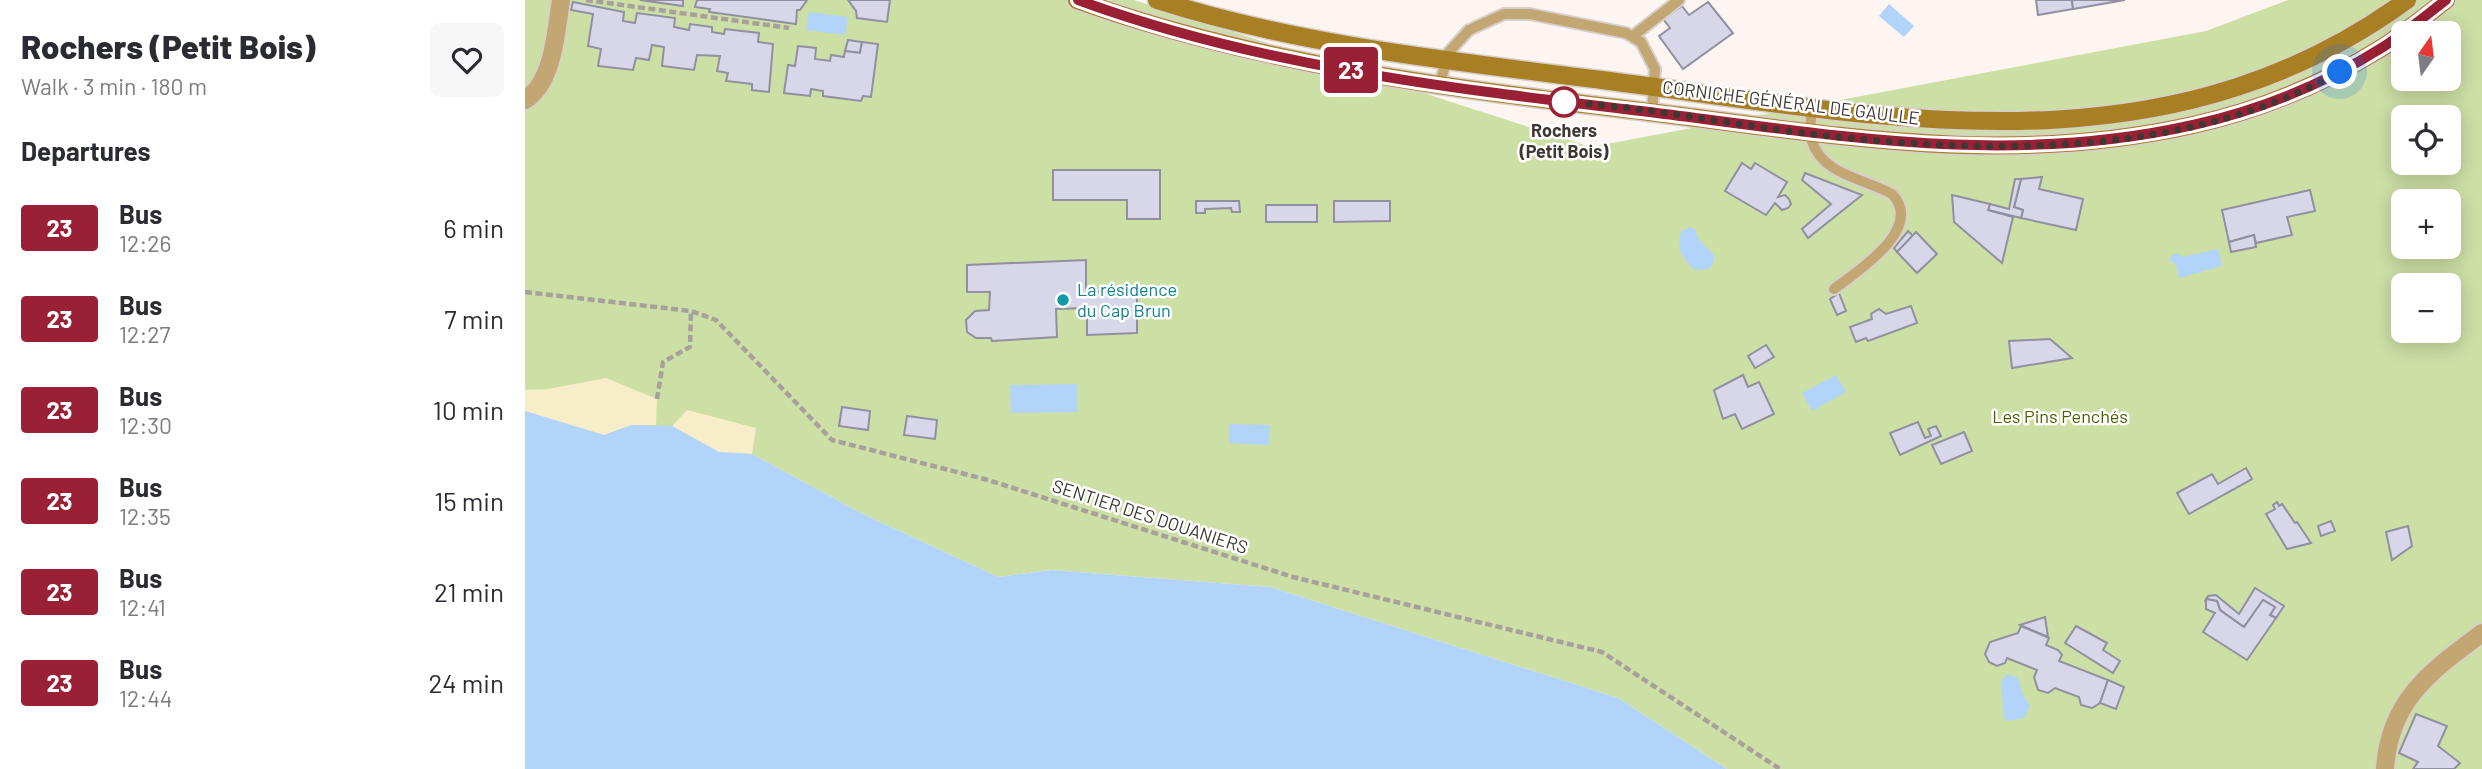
<!DOCTYPE html>
<html lang="en">
<head>
<meta charset="utf-8">
<style>
	:root { --surface:#fff; --page:#f7f7f7; --text:#2b2b33; --muted:#7c7c81 }
	body { margin:0; font-family:Barlow,sans-serif; background:var(--page); color:var(--text); height:100vh; display:flex; flex-direction:column; font-size:26px; white-space:nowrap }
	* { box-sizing:border-box; margin:0 }
	p { font-size:23px; color:var(--muted) }
	.icon { flex:none; width:38px; height:38px; fill:none; stroke:currentColor; stroke-width:2; stroke-linecap:round; stroke-linejoin:round }
	.map { position:relative; flex:1; overflow:hidden }
	.panel { display:flex; flex-direction:column; background:var(--surface); width:525px }
	.panel>* { flex:none }
	.badge { padding:0 14px; border-radius:5px; font-size:24px; line-height:46px }
	.needle { width:46px; rotate:14deg }
	.fabs { position:absolute; left:1866px; top:21px; display:grid; gap:14px }
	.fabs a { display:grid; place-items:center; width:70px; height:70px; border-radius:10px; background:var(--surface); box-shadow:0 4px 18px #0003; font-size:35px }
	.you { position:absolute; width:35px; height:35px; margin:-18px; border:5px solid #fff; border-radius:50%; background:#1a73e8; box-shadow:0 0 0 10px #1a73e833 }
	.map>.badge { position:absolute; translate:-50% -50%; box-shadow:0 0 0 4px #fff }
	h2 { padding:0 21px; font-size:26px; line-height:63px }
	.round { display:grid; place-items:center; flex:none; width:74px; height:74px; border-radius:10px; background:var(--page) }
	.head { display:flex; align-items:center; justify-content:space-between; height:119px; padding:0 21px }
	h1 { font-size:33px; font-weight:800; line-height:52px }
	ul { padding:0; list-style:none }
	li { display:flex; align-items:center; gap:21px; height:91px; padding:0 21px }
	li div { flex:1 }
	li b { display:block; font-size:26px }
	li em { font-style:normal }
	li .badge { min-width:77px; font-weight:700; text-align:center }
	main { display:flex; flex:1; min-height:0 }
	.map>svg:first-child { display:block }
</style>
</head>
<body>
<main>
<section class="panel">
<div class="head"><div><h1>Rochers (Petit Bois)</h1><p>Walk · 3 min · 180 m</p></div><a class="round"><svg class="icon" aria-label="heart" viewBox="0 0 24 24"><path d="M12 20l-8-8c-3-5 5-10 8-4 3-6 11-1 8 4z"/></svg></a></div>
<h2>Departures</h2>
<ul>
<li><span class="badge" style="background:#992035;color:#fff">23</span><div><b>Bus</b><p>12:26</p></div><em>6 min</em></li>
<li><span class="badge" style="background:#992035;color:#fff">23</span><div><b>Bus</b><p>12:27</p></div><em>7 min</em></li>
<li><span class="badge" style="background:#992035;color:#fff">23</span><div><b>Bus</b><p>12:30</p></div><em>10 min</em></li>
<li><span class="badge" style="background:#992035;color:#fff">23</span><div><b>Bus</b><p>12:35</p></div><em>15 min</em></li>
<li><span class="badge" style="background:#992035;color:#fff">23</span><div><b>Bus</b><p>12:41</p></div><em>21 min</em></li>
<li><span class="badge" style="background:#992035;color:#fff">23</span><div><b>Bus</b><p>12:44</p></div><em>24 min</em></li>
</ul>
</section>
<div class="map">
<svg width="1957" height="769" viewBox="0 0 1957 769">
	<rect width="100%" height="100%" fill="#fdf5f1"/>
	<path fill="#ccdfa5" fill-rule="evenodd" d="M0,0h609l457,147 615,-116 82,-31h194v769h-755l-109,-71 -348,-111 -219,-17 -53,7 -137,-64 -109,-59 -33,-2 -47,-26 -68,9 -79,-24zM1878,33h45v46h-45zM1878,117h45v46h-45zM1878,201h45v46h-45zM1878,285h45v46h-45z"/>
	<g fill="#f7edc8">
		<path d="M81,378l51,21 -1,26h-24l-28,10 -79,-24v-21l23,-1z"/>
		<path d="M162,410l69,18 -4,26 -33,-2 -47,-26z"/>
	</g>
	<g fill="#b2d4fb">
		<path d="M1364,4l25,22 -10,11 -25,-21z"/>
		<path d="M284,12l39,5 -3,18 -39,-5z"/>
		<path d="M1165,227l5,2 4,11 15,15v7l-5,7 -14,1c-14,-12 -18,-21 -14,-39z"/>
		<path d="M1693,249l4,17 -43,12 -3,-13 -6,-4 1,-5 6,-3 5,4z"/>
		<path d="M1311,375l10,17 -34,19 -10,-18z"/>
		<path d="M552,384v28l-66,1 -1,-28z"/>
		<path d="M0,411l79,24 28,-10 40,1 47,26 33,2 109,59 137,64 53,-7 219,17 348,111 109,71h-1202z"/>
		<path d="M704,424l41,1 -1,20 -40,-2z"/>
		<path d="M1482,674l11,4 5,17 7,11 -6,12 -16,3 -4,-3 -3,-37z"/>
	</g>
	<g fill="#d7d7e9" stroke="#9190a1" stroke-width="2">
		<path d="M115,0h43v6z"/>
		<path d="M172,0h110l-7,10h-3l-1,14 -87,-12 1,-3 -15,-2z"/>
		<path d="M323,0h42l-3,22 -30,-4 -1,-7z"/>
		<path d="M1511,0h36l1,9 -35,6z"/>
		<path d="M1547,0h53l-52,9z"/>
		<path d="M48,2l51,10 -1,9 12,2 2,-10 38,5 -1,9 15,3 1,-6 22,3v5l12,2 1,-5 34,4 -1,9 15,2 -4,48 -17,-2v-6l-26,-3 2,-8 -11,-2 3,-15 -23,-1 -3,15 -32,-4 2,-19 -12,-2 -3,15 -13,-2 -3,12 -35,-4 3,-17 -13,-3 5,-32 -22,-4z"/>
		<path d="M1183,2l25,31 -50,36 -24,-33 11,-8 -7,-9 19,-13 7,9z"/>
		<path d="M323,40l14,2 -2,11 -15,-2z"/>
		<path d="M337,42l16,2 -7,53 -8,-1 -2,5 -38,-5v-5l-12,-2 -1,7 -26,-3 4,-28 7,1 3,-20 18,2 -1,11 15,2 1,-6 13,2 1,-6 15,2z"/>
		<path d="M1217,163l9,6 4,-6 32,19 -9,15 7,-2 4,4 2,5 -3,4 -6,2 -7,-7 -9,12 -41,-24z"/>
		<path d="M528,170h107v49h-33v-19h-74z"/>
		<path d="M1280,173l57,22 -54,43 -6,-9 29,-25 -29,-24z"/>
		<path d="M1517,177l-3,12 44,10 -7,31 -55,-12 2,-8 -9,-3 7,-28z"/>
		<path d="M1490,179h6l-7,28 9,3 -2,8 -33,-8 2,-6 19,5z"/>
		<path d="M1785,190l5,21 -28,6 5,18 -36,8 -2,-8 -25,7 -7,-32z"/>
		<path d="M1427,195l38,9 -2,6 25,7 -11,46 -48,-41z"/>
		<path d="M671,201h43l1,11h-8l-1,-4 -26,1v4h-9z"/>
		<path d="M809,201h56v20l-56,1z"/>
		<rect x="741" y="205" width="51" height="17"/>
		<path d="M1383,231l5,5 -16,16 -3,-4z"/>
		<path d="M1391,232l21,22 -20,19 -20,-21z"/>
		<path d="M1729,235l2,12 -25,5 -2,-10z"/>
		<path d="M561,260v28h11l-1,4 41,-2v43l-50,2v-27l-31,1 1,28 -65,4 -1,-3h-15l-9,-6 -1,-12 9,-9 14,-1 1,-18h-23v-27z"/>
		<path d="M1314,293l7,18 -9,4 -7,-16z"/>
		<path d="M1386,306l6,17 -49,18 -2,-3 -10,4 -6,-15 22,-8 -1,-5 8,-5 7,5z"/>
		<path d="M1525,339l22,19 -60,10 -3,-27z"/>
		<path d="M1241,345l8,12 -19,11 -7,-12z"/>
		<path d="M1218,375l5,12 11,-5 15,32 -32,15 -7,-15 -12,5 -9,-29z"/>
		<path d="M317,407l28,4 -2,19 -29,-4z"/>
		<path d="M382,416l30,4 -2,19 -31,-4z"/>
		<path d="M1393,422l7,16 6,-2 -3,-7 8,-3 5,10 -41,19 -10,-22z"/>
		<path d="M1439,432l8,19 -31,13 -9,-19z"/>
		<path d="M1721,468l6,11 -63,35 -12,-21 35,-19 6,10z"/>
		<path d="M1752,502l2,4 3,-2 13,19 2,-1 14,21 -24,6 -21,-35 9,-5 -2,-4z"/>
		<path d="M1806,521l4,10 -14,5 -3,-10z"/>
		<path d="M1883,526l4,20 -20,14 -6,-28z"/>
		<path d="M1730,588l29,18 -8,12 -6,-3 5,-8 -12,-7 -19,27 -24,-17 -3,-9 -11,-2 -1,3 3,-6 8,-1 23,19z"/>
		<path d="M1681,599l11,2 3,9 24,17 19,-27 12,7 -5,8 6,3 -29,42 -44,-28 12,-19 -9,-4z"/>
		<path d="M1520,617l3,20 -28,-12z"/>
		<path d="M1496,626l28,12 -3,7 12,5 4,5 -3,6 49,19 -8,23 -8,5 -11,-3 -2,-8 -24,-9 -7,5 -10,-3 -4,-13 3,-7 -30,-12 -2,5 -8,3 -8,-4 -4,-8 5,-12 28,-9z"/>
		<path d="M1551,626l31,17 -4,7 17,11 -7,12 -48,-30z"/>
		<path d="M1583,680l16,7 -8,22 -16,-6z"/>
		<path d="M1891,714l31,12 -9,20 22,17 -6,6h-41l5,-7 -19,-9z"/>
	</g>
	<g fill="none" stroke-linecap="round" stroke-linejoin="round">
		<g stroke="#d7cfcb" stroke-width="14">
			<g id="service">
				<path d="M1108,36l46,-36"/>
				<path d="M915,84l8,-31 21,-23 35,-16h26l96,19 15,9 14,27 -3,44"/>
				<path d="M1287,108c-1,10 -3,23 0,33 10,34 54,38 80,53 33,34 -34,77 -58,95"/>
			</g>
		</g>
		<g stroke="#d7cfcb" stroke-width="21">
			<g id="minor">
				<path d="M0,100c29,-18 31,-70 36,-100"/>
				<path d="M1860,769c4,-69 47,-99 97,-136"/>
			</g>
		</g>
		<g stroke="#d7cfcb" stroke-width="21">
			<g id="secondary">
				<path d="M552,0c184,66 379,89 572,112 187,23 355,55 544,13 67,-15 132,-42 190,-78 22,-14 42,-31 63,-47"/>
				<path d="M632,0c144,46 295,61 445,80 278,36 558,100 805,-80"/>
			</g>
		</g>
		<g stroke="#a7a09c" stroke-width="4.5" stroke-dasharray="7 3.5" stroke-linecap="butt">
			<path d="M61,0l203,28"/>
			<path d="M0,292l166,19 25,9 116,120 156,40 305,97 309,75 178,117"/>
			<path d="M132,399l6,-37 27,-15 1,-36"/>
		</g>
		<use href="#service" stroke="#c3a773" stroke-width="10"/>
		<use href="#minor" stroke="#c3a773" stroke-width="18"/>
		<use href="#secondary" stroke="#a97f24" stroke-width="18"/>
	</g>
	<g fill="none" stroke-linecap="round" stroke-linejoin="round">
		<g stroke="#fff" stroke-width="16">
			<path id="line" d="M553,0c182,67 379,89 571,112 186,23 357,55 544,13 67,-15 133,-42 190,-78 22,-14 42,-31 63,-47"/>
		</g>
		<use href="#line" stroke="#992035" stroke-width="10"/>
		<path stroke="#3e3733" stroke-width="7" stroke-dasharray="0 12.6" d="M1039,102c82,5 165,22 247,32 174,20 370,25 529,-62"/>
	</g>
	<circle fill="#fff" stroke="#992035" stroke-width="3.5" cx="1039" cy="102" r="14"/>
	<circle fill="#0f9aa8" stroke="#fff" stroke-width="2.5" cx="538" cy="300" r="7"/>
	<g text-anchor="middle" stroke-width="5" stroke-linejoin="round" paint-order="stroke">
		<g font-size="18" fill="#3e3733" stroke="#fff">
			<text transform="translate(1266 103) rotate(7)" y="6">CORNICHE GÉNÉRAL DE GAULLE</text>
			<text transform="translate(625 517) rotate(18)" y="6">SENTIER DES DOUANIERS</text>
		</g>
		<g font-size="18" font-weight="bold" fill="#3e3733" stroke="#fff">
			<text x="1039" y="137">Rochers<tspan x="1039" dy="21">(Petit Bois)</tspan></text>
		</g>
		<g font-size="18" fill="#0d838f" stroke="#fff" text-anchor="start">
			<text x="552" y="296">La résidence<tspan x="552" dy="21">du Cap Brun</tspan></text>
		</g>
		<g font-size="18" fill="#4c6000" stroke="#fff">
			<text x="1535" y="423">Les Pins Penchés</text>
		</g>
	</g>
</svg>
<div class="fabs">
<a><svg class="needle" viewBox="-14 -14 28 28"><path d="M0-13l5 13h-10z" fill="#e53935"/><path d="M0 13l5-13h-10z" fill="#7c7c81"/></svg></a>
<a><svg class="icon" aria-label="locate" viewBox="0 0 24 24"><circle cx="12" cy="12" r="6"/><path d="M12 2v4M12 18v4M2 12h4M18 12h4"/></svg></a>
<a>+</a>
<a>−</a>
</div>
<div class="you" style="left:1815px;top:72px"></div>
<b class="badge" style="left:826px;top:70px;background:#992035;color:#fff">23</b>
</div>
</main>
</body>
</html>
